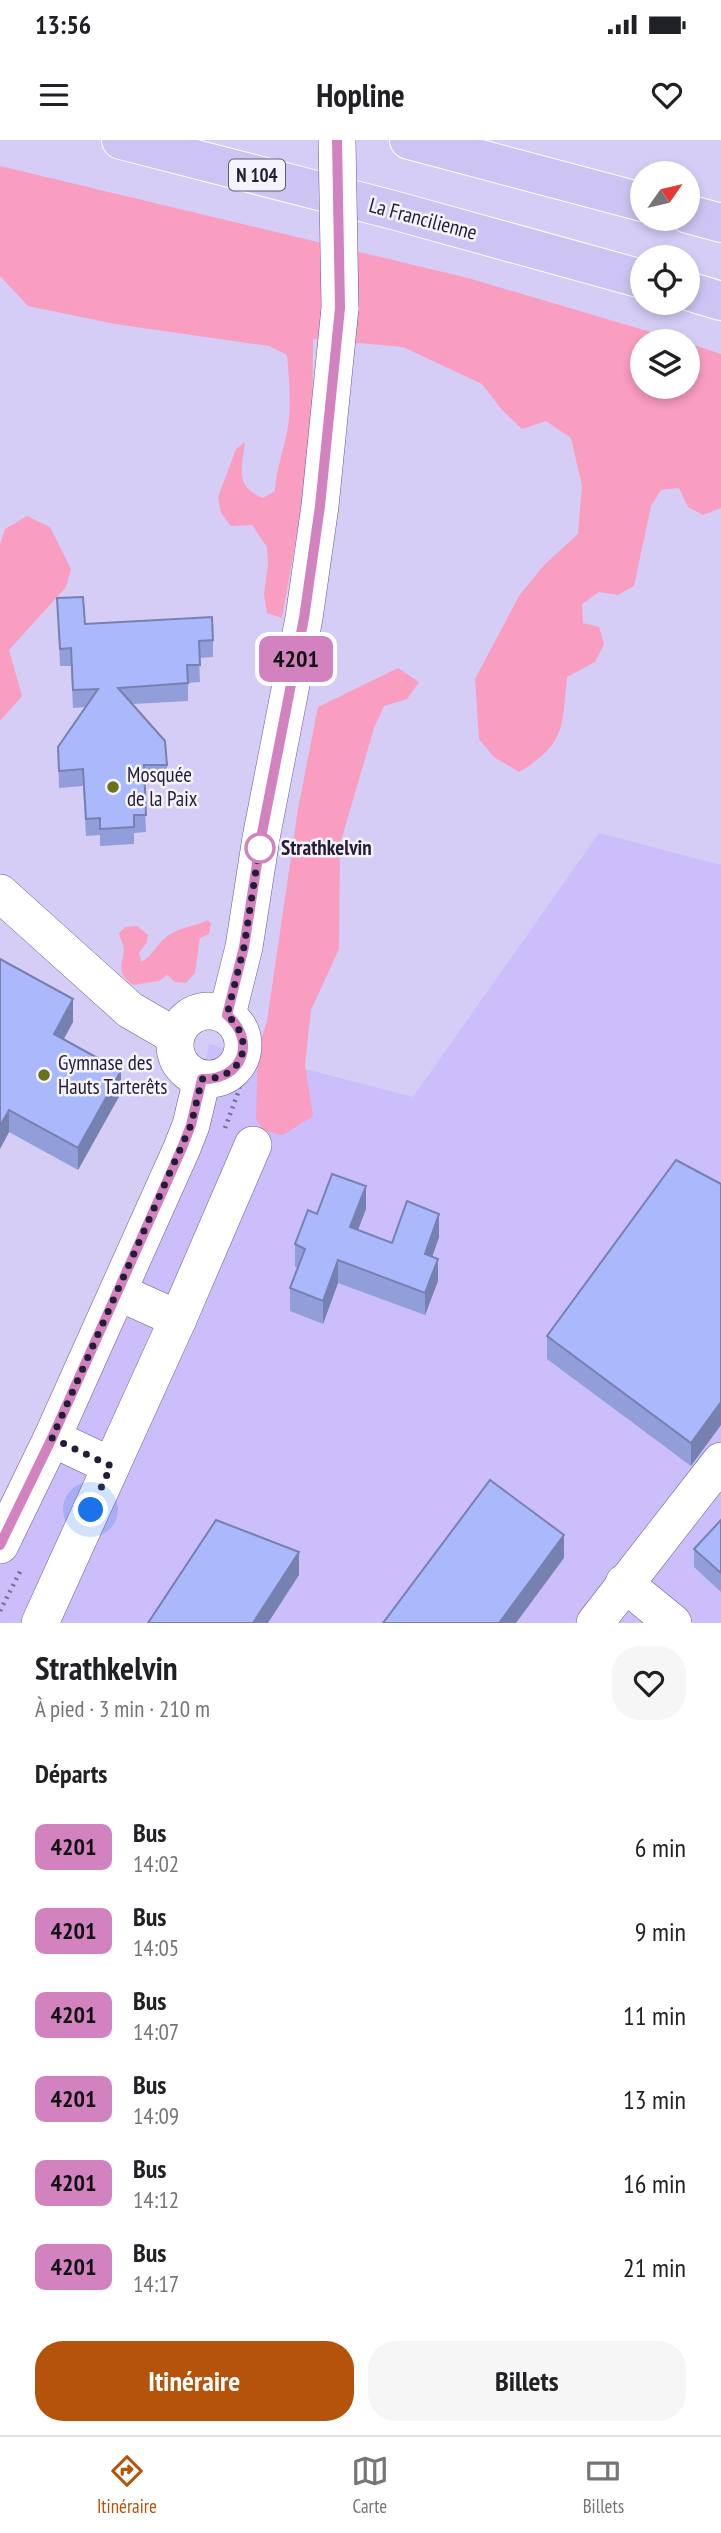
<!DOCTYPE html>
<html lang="fr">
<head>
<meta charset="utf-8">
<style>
	:root { --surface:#fff; --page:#f6f6f6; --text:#202124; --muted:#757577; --line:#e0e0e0; --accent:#b45309 }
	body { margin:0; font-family:"PT Sans Narrow",sans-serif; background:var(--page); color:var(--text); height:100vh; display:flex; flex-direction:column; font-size:26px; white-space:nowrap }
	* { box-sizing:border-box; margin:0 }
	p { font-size:23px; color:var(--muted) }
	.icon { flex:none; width:38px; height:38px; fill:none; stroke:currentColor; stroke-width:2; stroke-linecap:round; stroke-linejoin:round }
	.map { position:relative; height:1483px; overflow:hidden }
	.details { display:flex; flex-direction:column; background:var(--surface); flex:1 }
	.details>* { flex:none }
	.badge { padding:0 14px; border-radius:10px; font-size:24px; line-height:46px }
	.needle { width:46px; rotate:56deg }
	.tools { position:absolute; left:630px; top:21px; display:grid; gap:14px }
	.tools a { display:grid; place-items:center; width:70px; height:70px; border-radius:50%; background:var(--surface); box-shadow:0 4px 10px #0003; font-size:35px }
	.you { position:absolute; width:35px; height:35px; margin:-18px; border:5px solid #fff; border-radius:50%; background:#1a73e8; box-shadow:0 0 0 10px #1a73e833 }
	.map>.badge { position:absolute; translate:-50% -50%; box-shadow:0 0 0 4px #fff }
	h2 { padding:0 35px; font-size:26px; line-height:63px }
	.round { display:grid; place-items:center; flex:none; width:74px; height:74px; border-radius:28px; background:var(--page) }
	.overview { display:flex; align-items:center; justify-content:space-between; height:119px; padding:0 35px }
	h1 { font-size:33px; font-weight:700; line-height:52px }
	.action { display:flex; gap:14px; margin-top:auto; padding:14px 35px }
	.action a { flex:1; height:80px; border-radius:28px; background:var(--accent); color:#fff; font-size:28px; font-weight:700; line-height:80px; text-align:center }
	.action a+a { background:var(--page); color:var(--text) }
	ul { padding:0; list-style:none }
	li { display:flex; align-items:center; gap:21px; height:84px; padding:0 35px }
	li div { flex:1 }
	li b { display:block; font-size:26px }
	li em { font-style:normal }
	li .badge { min-width:77px; font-weight:700; text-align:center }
	.status { display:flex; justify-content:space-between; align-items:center; height:49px; padding:0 35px; background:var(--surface); direction:ltr }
	.status svg { height:19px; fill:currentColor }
	header { display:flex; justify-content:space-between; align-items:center; height:91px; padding:0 35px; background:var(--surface); font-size:32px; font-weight:700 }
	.dock { display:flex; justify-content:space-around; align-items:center; height:98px; border-top:2px solid var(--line); background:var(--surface); font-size:19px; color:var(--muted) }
	.dock a { display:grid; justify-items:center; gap:4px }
	.dock .selected { color:var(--accent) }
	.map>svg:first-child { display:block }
</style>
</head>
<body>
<div class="status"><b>13:56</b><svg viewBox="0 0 49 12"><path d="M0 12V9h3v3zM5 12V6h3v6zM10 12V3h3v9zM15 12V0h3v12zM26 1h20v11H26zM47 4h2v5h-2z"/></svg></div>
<header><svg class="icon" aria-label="menu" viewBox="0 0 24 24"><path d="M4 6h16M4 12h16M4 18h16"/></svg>Hopline<svg class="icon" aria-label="heart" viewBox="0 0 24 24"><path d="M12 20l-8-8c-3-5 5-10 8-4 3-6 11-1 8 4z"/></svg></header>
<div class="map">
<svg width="721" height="1483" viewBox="0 0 721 1483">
	<rect width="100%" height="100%" fill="#d6cdf7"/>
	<path fill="#ccbdfb" d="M599,693l122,32v758h-721v-78l202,-466 7,-35 204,53z"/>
	<g fill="#f99dc1">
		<path d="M0,26l468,112 213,63h-39v46h46v-44l33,11v154l-18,7 -15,-8 -9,-19 -18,2 -10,16 -17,80 -16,9 -19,-3 -17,12 1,19 16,4 5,17 -9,18 -28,15c-5,50 -1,67 -48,95l-25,-15 -15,-18 -4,-60 44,-83 25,-31 34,-31 4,-48 -11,-48 -25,-17 -24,8 -20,-19 -20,-26 -79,-37 -90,-8 -1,110 -30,169 -15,-5 -3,-19 4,-30 -1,-17 -15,-22 -21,1 -10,-13 -3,-16 18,-48 9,-7c-3,26 -11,44 18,56l12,-7c1,-21 8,-38 12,-59 5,-25 2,-52 0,-77l-18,-9 -154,-22 -87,-18 -28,-30z"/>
		<path d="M27,376l23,11 21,42 -5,18 -57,63 13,46 -22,25v-177l5,-15z"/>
		<path d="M398,528l21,14 -12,17 -23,7 -10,22 -34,116 -1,105 -28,61 -6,55 8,51 -30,19 -19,-4 -8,-12 2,-70 9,-28 31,-212 20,-102z"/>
		<path d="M208,780l3,4 -2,10 -9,4 -5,35 -9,10 -11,-1 -8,-7 -8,6 -26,4c-17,-13 -11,-18 -9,-35 0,-5 -4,-12 -5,-17l6,-6 12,-1 11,9 -1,7 -8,11 2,9c12,-6 15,-17 24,-24 13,-11 29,-11 43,-18z"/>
	</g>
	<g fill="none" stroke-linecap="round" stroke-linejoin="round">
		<g stroke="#6b5998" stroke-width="38">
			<g id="minor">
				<path d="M0,753l130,117 45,26"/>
				<circle cx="209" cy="905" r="34"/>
				<path d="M227,875l17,-68 17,-109 43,-220 16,-112 20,-198"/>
				<path d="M118,1152l60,27"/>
				<path d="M52,1298l59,28"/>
				<path d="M0,1405l52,-107 130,-290 9,-23 11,-46"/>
				<path d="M624,1443l49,40"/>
				<path d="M40,1483l138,-304 75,-174"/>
				<path d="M595,1483l126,-162"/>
			</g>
		</g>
		<g stroke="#fff" stroke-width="40">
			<g id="highway">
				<path d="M121,0l272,70 249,69"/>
				<path d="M409,0l233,62"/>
				<path d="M688,74l33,9"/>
				<path d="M688,151l33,10"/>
			</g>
		</g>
		<g stroke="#766e90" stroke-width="4.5" stroke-dasharray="2 5" stroke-linecap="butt">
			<path d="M225,988l14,-38 2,-31"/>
			<path d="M0,1471l22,-43"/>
		</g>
		<use href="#minor" stroke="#fff" stroke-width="37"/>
		<use href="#highway" stroke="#cec4f3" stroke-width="38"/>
		<g stroke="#6b5998" stroke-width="38" stroke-linecap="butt">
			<path id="minor-bridge" d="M337,0l3,168"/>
		</g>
		<use href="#minor-bridge" stroke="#fff" stroke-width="37"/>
	</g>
	<g fill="#929ed9">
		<path d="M57,458l28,26 128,16v17l-14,1 1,24 -12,1v18l-55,3 34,61v17h-23l2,50 -12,1v11l-34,2v-11l-14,1 -3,-50 -24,2 -1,-41 28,-40 -13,1 -2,-42h-11z"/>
		<path d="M0,819l73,63 -9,17 57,54 -43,77 -69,-38 -9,17z"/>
		<path d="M721,1044l-30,282 -144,-107v-23z"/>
		<path d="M366,1069l-8,21 34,13 47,-6 -7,20 6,24 -13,34 -87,-32 -15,41 -33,-13v-23l8,-20 -3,-1v-23l22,-30z"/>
		<path d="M721,1380v72l-27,-25v-18z"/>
	</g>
	<g fill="#7781b0">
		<path d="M73,859v23l-19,34v-22z"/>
		<path d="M121,931v22l-43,77v-22z"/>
		<path d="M9,970v22l-9,17v-22z"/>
		<path d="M366,1046v23l-16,41v-23z"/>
		<path d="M439,1074v23l-14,40v-23z"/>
		<path d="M438,1119v22l-13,34v-22z"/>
		<path d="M338,1120v23l-15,41v-23z"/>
		<path d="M721,1262v23l-30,41v-23z"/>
		<path d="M564,1395v23l-48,65h-17z"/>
		<path d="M299,1412v23l-31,48h-15z"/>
	</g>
	<g fill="#aab8fc" stroke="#7781b0" stroke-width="2">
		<path d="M83,457l2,27 127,-7 1,23 -14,1 1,24h-13l1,18 -70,5 47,53 2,24h-23l2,50h-12v12l-34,2v-11l-14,1 -3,-50 -24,2 -1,-24 40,-58 -25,1 -2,-42 -11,1 -3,-51z"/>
		<path d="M0,819l73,40 -19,35 67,37 -43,77 -69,-38 -9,16z"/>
		<path d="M676,1020l45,24v218l-30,41 -144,-107z"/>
		<path d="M332,1034l34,12 -16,41 42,16 15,-42 32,13 -14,40 13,5 -13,34 -87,-33 -15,41 -33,-13 15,-39 -10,-5 13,-34 9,4z"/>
		<path d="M490,1340l74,55 -65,88h-116z"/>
		<path d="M216,1380l83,32 -46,71h-105z"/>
		<path d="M721,1380v53l-27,-24z"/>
	</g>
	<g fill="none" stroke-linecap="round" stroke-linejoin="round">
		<g stroke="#fff" stroke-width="16">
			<path id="line" d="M0,1405l52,-107 130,-290 9,-23 11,-46c41,1 55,-38 25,-64l17,-68 17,-109 43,-220 16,-112 20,-198 -3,-168"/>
		</g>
		<use href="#line" stroke="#d282be" stroke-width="10"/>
		<path stroke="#251d38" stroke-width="7" stroke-dasharray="0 12.6" d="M91,1370l20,-44 -59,-28 139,-313 11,-46c41,1 55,-38 25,-64l17,-68 17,-109 -1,10"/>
	</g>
	<g fill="#69721b" stroke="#f5f3fb" stroke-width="2.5">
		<circle cx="113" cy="647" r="7"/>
		<circle cx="44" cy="935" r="7"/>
	</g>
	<circle fill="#fff" stroke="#d282be" stroke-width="3.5" cx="260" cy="708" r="14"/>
	<g text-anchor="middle" stroke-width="5" stroke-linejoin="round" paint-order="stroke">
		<rect fill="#f5f3fb" stroke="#635d72" stroke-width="2" x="229" y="19.5" width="56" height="31" rx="5"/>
		<g font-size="19" font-weight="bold" fill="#251d38">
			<text x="257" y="42">N 104</text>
		</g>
		<g font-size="21" fill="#251d38" stroke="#f5f3fb">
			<text transform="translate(423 79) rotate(15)" y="7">La Francilienne</text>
		</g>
		<g font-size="21" fill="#251d38" stroke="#f5f3fb" text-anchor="start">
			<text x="127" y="642">Mosquée<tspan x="127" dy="24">de la Paix</tspan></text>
			<text x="58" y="930">Gymnase des<tspan x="58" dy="24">Hauts Tarterêts</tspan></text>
		</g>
		<g font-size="21" font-weight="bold" fill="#251d38" stroke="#f5f3fb" text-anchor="start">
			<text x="281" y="715">Strathkelvin</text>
		</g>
	</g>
</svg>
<div class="tools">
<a><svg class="needle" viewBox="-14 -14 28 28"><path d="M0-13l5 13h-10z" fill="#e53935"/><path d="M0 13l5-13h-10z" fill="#757577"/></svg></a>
<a><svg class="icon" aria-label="locate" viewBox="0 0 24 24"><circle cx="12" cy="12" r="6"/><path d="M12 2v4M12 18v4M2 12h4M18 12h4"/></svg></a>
<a><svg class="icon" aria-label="layers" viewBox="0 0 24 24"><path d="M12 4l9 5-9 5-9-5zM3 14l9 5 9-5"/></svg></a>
</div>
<div class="you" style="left:91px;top:1370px"></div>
<b class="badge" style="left:296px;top:519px;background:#d282be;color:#111">4201</b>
</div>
<section class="details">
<div class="overview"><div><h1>Strathkelvin</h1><p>À pied · 3 min · 210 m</p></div><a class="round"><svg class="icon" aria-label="heart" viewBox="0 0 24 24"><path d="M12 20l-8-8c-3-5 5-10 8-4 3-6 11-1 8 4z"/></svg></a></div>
<h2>Départs</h2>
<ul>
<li><span class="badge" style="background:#d282be;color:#111">4201</span><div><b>Bus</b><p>14:02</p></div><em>6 min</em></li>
<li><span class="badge" style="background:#d282be;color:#111">4201</span><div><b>Bus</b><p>14:05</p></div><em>9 min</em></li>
<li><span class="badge" style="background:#d282be;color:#111">4201</span><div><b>Bus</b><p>14:07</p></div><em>11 min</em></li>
<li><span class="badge" style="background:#d282be;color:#111">4201</span><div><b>Bus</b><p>14:09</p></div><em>13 min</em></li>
<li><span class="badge" style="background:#d282be;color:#111">4201</span><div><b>Bus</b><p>14:12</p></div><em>16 min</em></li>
<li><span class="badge" style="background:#d282be;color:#111">4201</span><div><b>Bus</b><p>14:17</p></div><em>21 min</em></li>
</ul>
<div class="action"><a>Itinéraire</a><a>Billets</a></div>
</section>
<nav class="dock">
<a class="selected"><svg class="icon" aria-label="directions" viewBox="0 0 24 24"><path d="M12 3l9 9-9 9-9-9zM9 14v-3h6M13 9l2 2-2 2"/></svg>Itinéraire</a>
<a><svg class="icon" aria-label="map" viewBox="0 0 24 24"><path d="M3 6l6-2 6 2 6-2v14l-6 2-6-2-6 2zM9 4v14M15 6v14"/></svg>Carte</a>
<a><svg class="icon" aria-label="tickets" viewBox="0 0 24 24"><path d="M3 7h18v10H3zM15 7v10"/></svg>Billets</a>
</nav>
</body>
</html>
